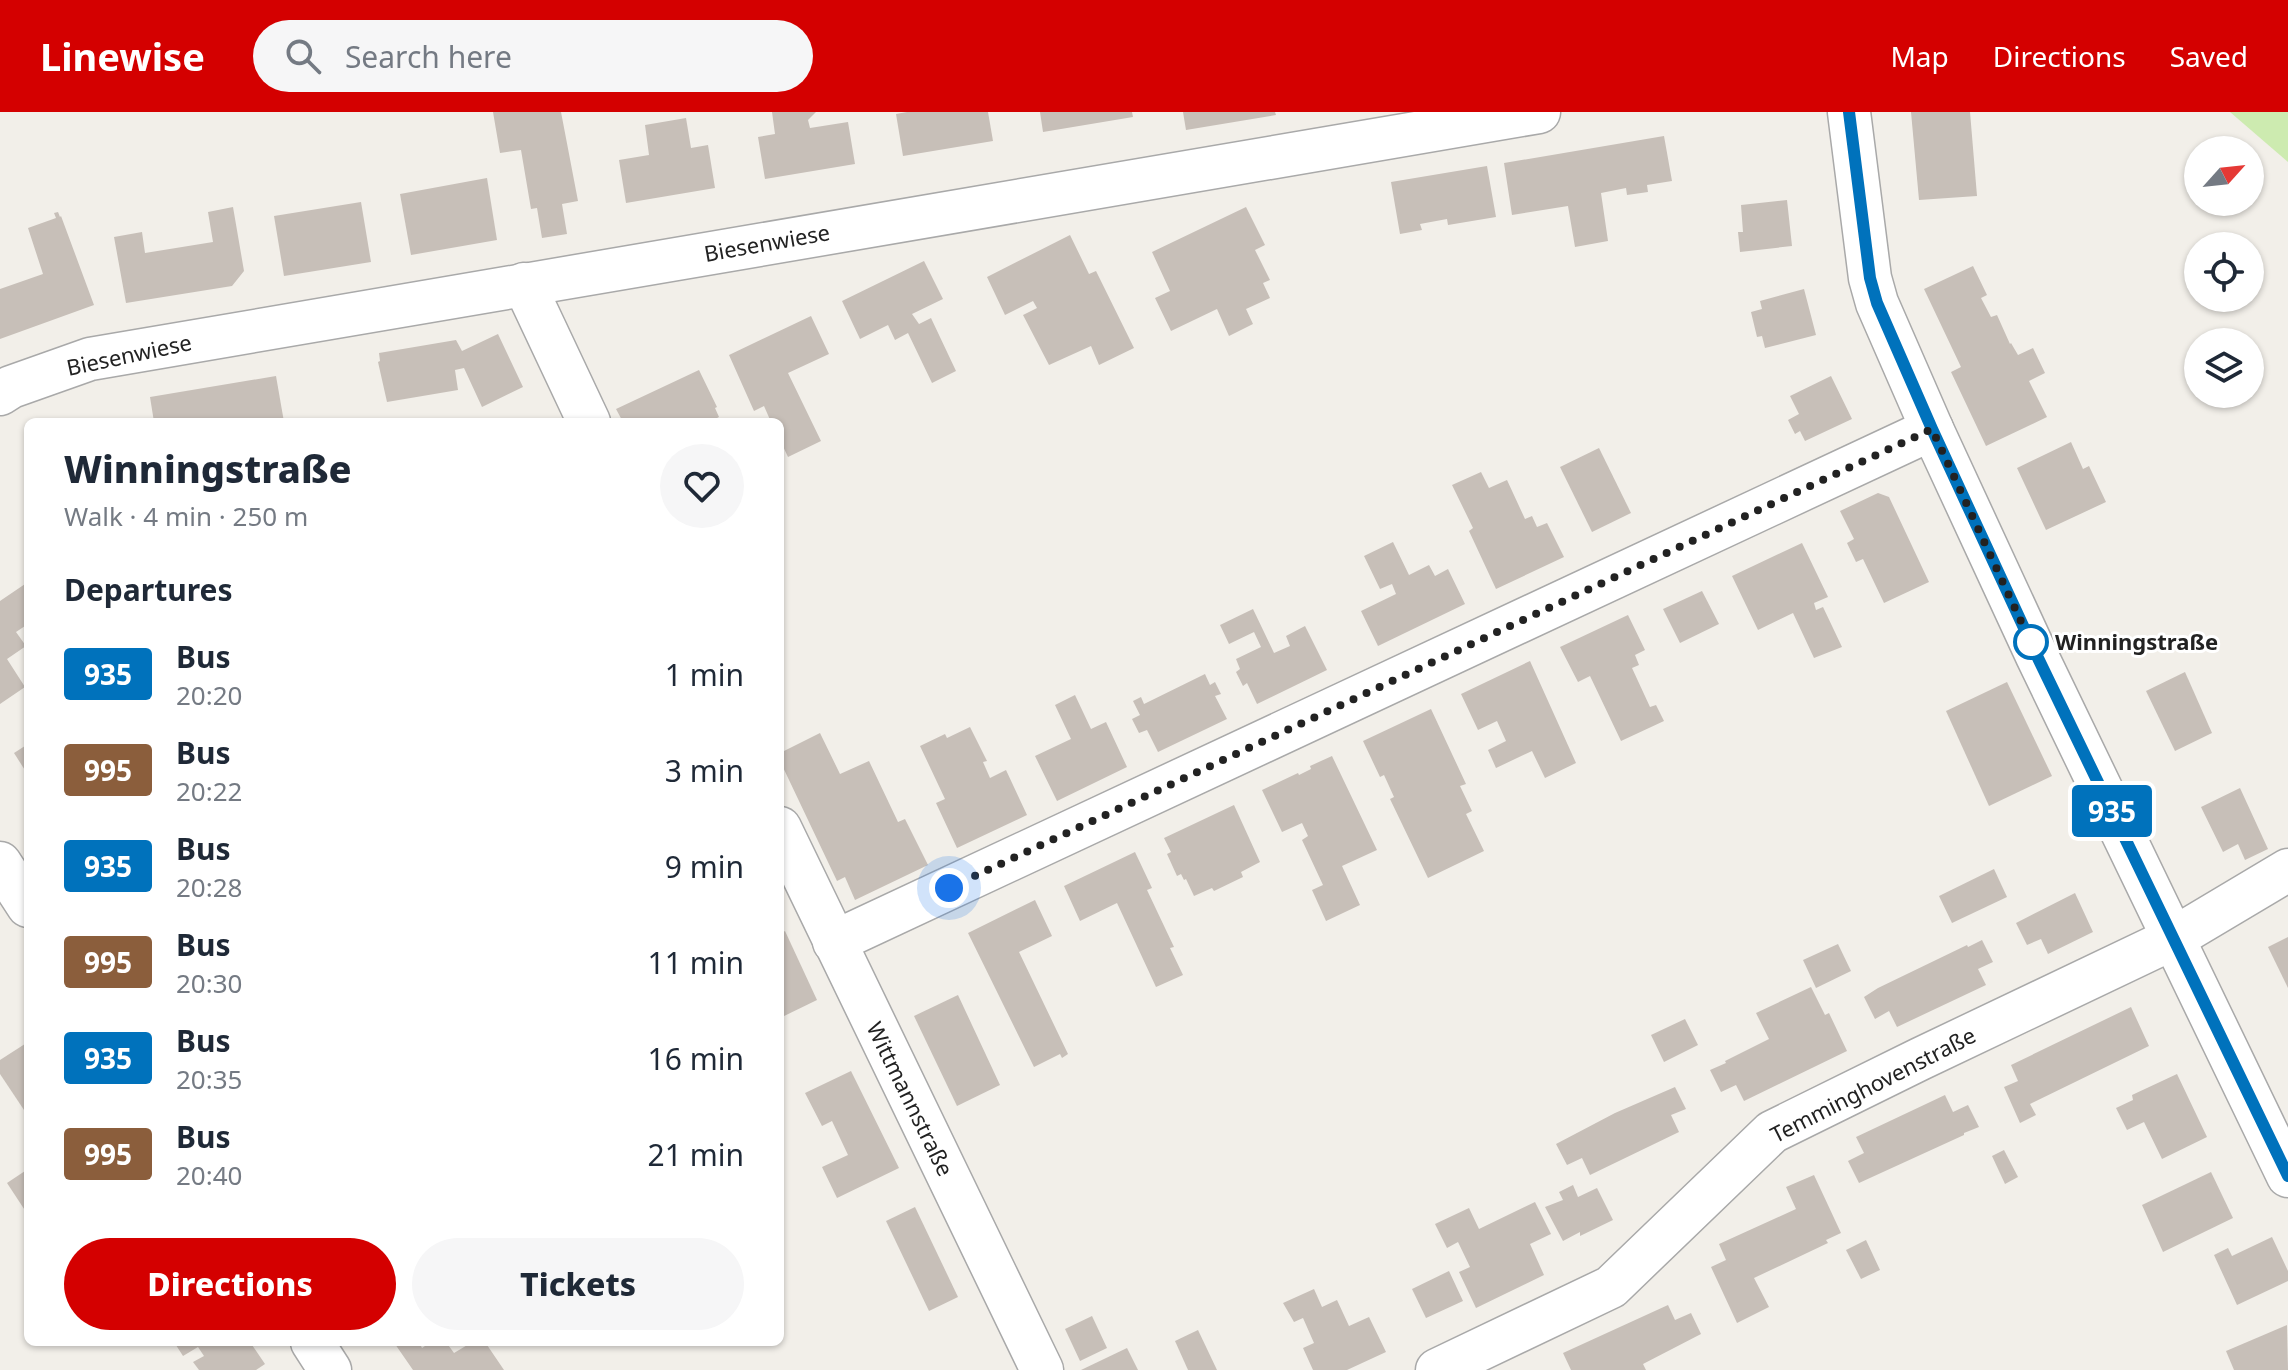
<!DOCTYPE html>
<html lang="en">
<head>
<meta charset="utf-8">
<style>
	:root { --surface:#fff; --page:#f6f6f7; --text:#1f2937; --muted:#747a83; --accent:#d40000 }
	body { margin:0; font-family:"Noto Sans",sans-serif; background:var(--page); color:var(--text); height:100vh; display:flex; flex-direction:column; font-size:30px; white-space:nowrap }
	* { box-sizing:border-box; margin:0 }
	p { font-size:26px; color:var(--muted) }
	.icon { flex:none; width:44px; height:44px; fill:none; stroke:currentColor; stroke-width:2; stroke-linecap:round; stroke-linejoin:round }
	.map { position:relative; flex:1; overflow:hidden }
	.side { position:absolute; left:24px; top:306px; width:760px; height:928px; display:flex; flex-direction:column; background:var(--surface); border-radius:12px; box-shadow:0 2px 6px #0004 }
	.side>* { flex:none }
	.badge { padding:0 16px; border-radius:6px; font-size:28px; line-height:52px }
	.needle { width:52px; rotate:63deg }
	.controls { position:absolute; left:2184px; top:24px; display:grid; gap:16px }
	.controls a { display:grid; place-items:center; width:80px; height:80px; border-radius:50%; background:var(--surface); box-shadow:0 2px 6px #0004; font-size:40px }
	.you { position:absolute; width:40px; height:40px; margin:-20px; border:6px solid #fff; border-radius:50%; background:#1a73e8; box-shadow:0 0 0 12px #1a73e833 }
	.map>.badge { position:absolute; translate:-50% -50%; box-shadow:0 0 0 4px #fff }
	h2 { padding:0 40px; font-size:30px; line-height:72px }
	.round { display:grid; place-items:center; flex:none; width:84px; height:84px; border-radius:42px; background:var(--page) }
	.summary { display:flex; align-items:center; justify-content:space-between; height:136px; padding:0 40px }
	h1 { font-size:38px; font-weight:800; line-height:60px }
	.primary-button { display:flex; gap:16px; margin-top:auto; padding:16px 40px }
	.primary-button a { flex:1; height:92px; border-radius:48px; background:var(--accent); color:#fff; font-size:32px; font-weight:800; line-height:92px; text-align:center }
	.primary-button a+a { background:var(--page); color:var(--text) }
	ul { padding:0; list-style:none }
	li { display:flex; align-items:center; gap:24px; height:96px; padding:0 40px }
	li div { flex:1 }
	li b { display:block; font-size:30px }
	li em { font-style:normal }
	li .badge { min-width:88px; font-weight:700; text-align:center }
	header { display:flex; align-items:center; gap:48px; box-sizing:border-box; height:112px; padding:0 40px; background:var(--accent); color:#fff }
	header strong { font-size:38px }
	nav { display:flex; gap:44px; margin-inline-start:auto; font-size:28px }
	.search { width:560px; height:72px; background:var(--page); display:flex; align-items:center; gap:20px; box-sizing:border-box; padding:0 28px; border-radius:44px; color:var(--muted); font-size:30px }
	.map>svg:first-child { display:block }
</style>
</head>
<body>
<header>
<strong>Linewise</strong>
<div class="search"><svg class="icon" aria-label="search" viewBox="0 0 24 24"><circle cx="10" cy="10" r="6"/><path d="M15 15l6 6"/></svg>Search here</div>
<nav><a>Map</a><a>Directions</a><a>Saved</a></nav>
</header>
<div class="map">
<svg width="2288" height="1258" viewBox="0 0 2288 1258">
	<rect width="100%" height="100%" fill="#f2efe9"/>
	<path fill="#cdebb0" d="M2230,0h58v50z"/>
	<g fill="#c7bfb8">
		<path d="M493,0h68l17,89 -16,3 5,30 -25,4 -5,-30 -6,1 -10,-59 -21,3z"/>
		<path d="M772,0h44l-8,8 2,8 38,-6 7,42 -90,15 -7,-42 17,-3z"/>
		<path d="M907,0h81l5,29 -90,15 -7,-42z"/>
		<path d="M1040,0h92l1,5 -90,15z"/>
		<path d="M1183,0h92l1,3 -90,15z"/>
		<path d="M1911,0h59l7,84 -58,4z"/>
		<path d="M686,6l5,30 17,-3 7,43 -89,15 -7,-43 30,-5 -4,-30z"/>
		<path d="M1664,24l8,45 -25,4 1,7 -21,3 -1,-7 -25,5 7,48 -33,6 -7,-41 -56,9 -8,-52z"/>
		<path d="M1487,54l9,51 -48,8 -1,-6 -27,5 2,6 -22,4 -9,-52z"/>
		<path d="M487,66l10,62 -86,15 -11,-61z"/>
		<path d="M1787,88l5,46 -52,6 -2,-20h5l-2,-27z"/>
		<path d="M361,90l10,60 -87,14 -10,-60z"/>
		<path d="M233,95l11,64 -12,15 -106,17 -12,-66 28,-5 3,21 68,-11 -5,-30z"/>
		<path d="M1246,95l19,38 -10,5 15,30 -7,3 7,15 -24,11 7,15 -24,12 -12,-27 -46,22 -16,-33 15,-7 -18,-39z"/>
		<path d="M58,100l2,5 1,-1 33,89 -94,34v-50l43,-15 -15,-46 28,-10 -2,-5z"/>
		<path d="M1070,123l19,39 7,-3 38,77 -35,17 -8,-19 -42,19 -26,-50 14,-7 -4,-7 -28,14 -18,-38z"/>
		<path d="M924,149l19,38 -31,15 7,10 12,-6 25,53 -24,12 -24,-50 -13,7 -7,-15 -28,14 -18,-38z"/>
		<path d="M1973,154l14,29 -6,3 10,19 6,-2 13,29 1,-1 7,12 15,-7 12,25 -16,8 18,36 -61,29 -35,-74 10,-5 -37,-78z"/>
		<path d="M1804,177l12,46 -51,13 -3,-12 -5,1 -6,-25 11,-3 -2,-8z"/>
		<path d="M811,204l18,38 -41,19 33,68 -33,16 -8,-17v-18h-9l-7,-16 -10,5 -25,-56z"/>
		<path d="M498,222l25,53 -41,20 -18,-39 -9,2 3,20 -71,12 -9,-40 2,-1 -1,-8 77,-13 6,11z"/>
		<path d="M699,258l18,37 -2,1 4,9 -10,5h-86l-7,-13z"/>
		<path d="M276,264l8,46h-130l-4,-25z"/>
		<path d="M1831,264l21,43 -47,22 -5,-10 -5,3 -7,-14 11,-6 -9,-18z"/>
		<path d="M2071,330l12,27 6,-3 17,36 -60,28 -29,-62z"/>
		<path d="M1599,336l32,65 -39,19 -32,-65z"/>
		<path d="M1481,360l8,16 18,-8 18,39 7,-3 5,11 10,-4 17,34 -68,32 -27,-58 4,-3 -21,-43z"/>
		<path d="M1878,381l11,4 40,85 -45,21 -21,-44 -7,3 -9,-19 7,-4 -14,-28z"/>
		<path d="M1393,430l16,33 20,-10 6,11 13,-7 17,35 -87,42 -17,-35 35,-17 -4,-10 -12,5 -16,-33z"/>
		<path d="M1802,431l26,54 -14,6 2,7 7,-3 19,40 -28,11 -21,-45 -35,17 -26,-54z"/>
		<path d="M28,470v42l-12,8 10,14 -19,13 18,28 -25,17v-103z"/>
		<path d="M1702,479l17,33 -39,19 -17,-34z"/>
		<path d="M1253,497l21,44 16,-7 -4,-10 19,-10 22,44 -70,34 -10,-21 -4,3 -7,-14 4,-3 -4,-10 25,-12 -7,-15 -25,12 -9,-19z"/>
		<path d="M1628,503l17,35 -10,5 4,10 -7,3 18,39 6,-2 8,16 -43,20 -31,-65 -12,6 -18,-35z"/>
		<path d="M1530,549l46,102 -31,15 -13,-27 -36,17 -8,-18 18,-9 -9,-20 -19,9 -17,-36z"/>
		<path d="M2185,560l27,61 -37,18 -29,-60z"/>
		<path d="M1205,562l5,11 5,-3 6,12 -6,2 12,23 -69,33 -11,-22 -8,3 -7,-14 8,-4 -7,-14 8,-4 3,7z"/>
		<path d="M2007,570l45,94 -63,30 -43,-95z"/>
		<path d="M1075,583l16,34 15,-7 21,45 -70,34 -22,-45 36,-17 -16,-34z"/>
		<path d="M1431,597l35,75 -6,2 12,25 -6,3 18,37 -56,27 -38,-79 4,-2 -10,-22 -4,2 -17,-36z"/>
		<path d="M970,615l17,34 -4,1 7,16 16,-8 21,45 -70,33 -21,-45 9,-4 -25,-53 25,-12 2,4z"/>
		<path d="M820,621l20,41 29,-13 29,61 7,-3 23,46 -73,35 -10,-23 -8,4 -57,-120v-8z"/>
		<path d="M28,632v31l-14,-22z"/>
		<path d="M1332,644l45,94 -35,16 18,39 -34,16 -14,-31 11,-5 -21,-45 6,-4 -6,-13 -20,9 -20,-42 36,-17 1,2 12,-6 -1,-3z"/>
		<path d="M2240,676l28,61 -23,11 -7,-16 -15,8 -22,-45z"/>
		<path d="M1234,693l26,57 -19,10 2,5 -29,14 -2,-3 -18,8 -8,-17 -2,1 -3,-6 -4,2 -10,-22 4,-2 -7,-14z"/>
		<path d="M1135,740l17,36 -5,2 27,57 -4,1 13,27 -27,12 -39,-84 -37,18 -16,-35z"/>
		<path d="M1994,757l13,28 -55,26 -13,-27z"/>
		<path d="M2075,781l18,39 -45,22 -7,-15 -14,6 -11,-22z"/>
		<path d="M1035,788l17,36 -33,16 49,102 -6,4 -2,-4 -26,13 -66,-134z"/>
		<path d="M785,819l32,69 -37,18v-84z"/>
		<path d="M2288,825v51l-20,-41z"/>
		<path d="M1982,828l11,22 -15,7 8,16 -89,42 -8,-16 -14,8 -11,-22 14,-9 89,-43 1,2z"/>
		<path d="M1838,832l13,27 -35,17 -13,-28z"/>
		<path d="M1811,875l14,28 4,-2 18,38 -103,50 -8,-16 -15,7 -11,-22 16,-7 -1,-2 44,-22 -13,-26z"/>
		<path d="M958,883l42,90 -43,21 -43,-90z"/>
		<path d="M2131,895l18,39 -119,58 6,11 -16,8 -16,-36 14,-6 -7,-16z"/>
		<path d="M1685,907l13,26 -34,17 -13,-27z"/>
		<path d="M28,930v74l-28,-42v-14z"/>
		<path d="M851,959l48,97 -62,30 -15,-31 26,-12 -16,-34 -10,5 -17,-33z"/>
		<path d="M2177,962l30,63 -45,22 -18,-37 -17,8 -11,-22 17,-8 -1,-5z"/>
		<path d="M1675,975l11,22 -15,6 8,17 -89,43 -8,-17 -15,7 -11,-21 59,-31z"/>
		<path d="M1945,983l8,17 15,-7 11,22 -15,6v2l-105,48 -11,-22 16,-8 -8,-16z"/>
		<path d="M2004,1038l14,27 -13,7 -13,-28z"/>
		<path d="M28,1057v46l-21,-32z"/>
		<path d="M2211,1060l22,46 -70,34 -21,-47z"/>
		<path d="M1814,1063l27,58 -15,7 2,3 -74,35 15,29 -32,16 -26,-56 15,-7 -7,-16 77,-35 -10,-22z"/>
		<path d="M1573,1073l5,12 19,-9 16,32 -33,16v-4l-17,9 -18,-34 18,-7 -4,-8z"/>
		<path d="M1535,1090l16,32 -21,10 14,31 -68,33 -17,-36 11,-5 -12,-25 -11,6 -12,-24 34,-16 10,21z"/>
		<path d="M915,1095l43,90 -29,14 -43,-90z"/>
		<path d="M2272,1125l16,34v10l-51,24 -23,-50 14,-7 4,8z"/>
		<path d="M1866,1128l14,30 -19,9 -15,-29z"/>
		<path d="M1449,1159l14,30 -37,17 -14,-29z"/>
		<path d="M1314,1177l8,18 15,-7 12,26 20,-9 17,35 -39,18h-34l-10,-22 11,-5 -11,-25 -9,4 -11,-19z"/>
		<path d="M1668,1193l7,15 16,-7 10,21 -58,30 3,6h-75l-8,-17z"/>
		<path d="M1092,1204l15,32 -27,13 -15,-32z"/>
		<path d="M2287,1213l1,45h-54l-8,-19z"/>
		<path d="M1198,1218l19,40h-29l-13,-29z"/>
		<path d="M174,1230h76l15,22 -9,6h-57l-6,-8 11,-6 -6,-9 -15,9z"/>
		<path d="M399,1230h20l3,6 9,-6h15l8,11 15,-9 -2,-2h18l19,28h-91l-18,-26z"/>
		<path d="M1127,1236l11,22h-57z"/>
	</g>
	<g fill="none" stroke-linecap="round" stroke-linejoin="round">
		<g stroke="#a9a9a9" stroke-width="45">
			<g id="minor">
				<path d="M1849,0l21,166 7,25 55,126 105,227 251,520"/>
				<path d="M524,172l65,138"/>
				<path d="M0,282l11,-7 79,-28 1449,-247"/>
				<path d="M780,716l262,542"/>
				<path d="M0,751l28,43"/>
				<path d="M834,830l1098,-513"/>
				<path d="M312,1230l18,28"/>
				<path d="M1437,1258l174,-83 161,-155 148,-73 254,-121 114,-68"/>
			</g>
		</g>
		<use href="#minor" stroke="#fff" stroke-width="42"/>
	</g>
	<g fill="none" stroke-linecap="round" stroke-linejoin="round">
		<g stroke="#fff" stroke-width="18">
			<path id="line" d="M1849,0l21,166 7,25 55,126 105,227 251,520"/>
		</g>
		<use href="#line" stroke="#0072bc" stroke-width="12"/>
		<path stroke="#222" stroke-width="8" stroke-dasharray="0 14.4" d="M949,776l983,-459 105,227 -6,-14"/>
	</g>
	<circle fill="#fff" stroke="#0072bc" stroke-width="4" cx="2031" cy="530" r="16"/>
	<g text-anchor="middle" stroke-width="6" stroke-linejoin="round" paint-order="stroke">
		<g font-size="22" fill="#222" stroke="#fff">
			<text transform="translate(767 131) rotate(-10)" y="8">Biesenwiese</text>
			<text transform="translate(129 243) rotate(-12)" y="8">Biesenwiese</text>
			<text transform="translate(1873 973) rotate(-27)" y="8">Temminghovenstraße</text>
			<text transform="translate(910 987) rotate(64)" y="8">Wittmannstraße</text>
		</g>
		<g font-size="22" font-weight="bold" fill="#222" stroke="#fff" text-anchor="start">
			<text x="2055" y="538">Winningstraße</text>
		</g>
	</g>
</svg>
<div class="controls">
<a><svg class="needle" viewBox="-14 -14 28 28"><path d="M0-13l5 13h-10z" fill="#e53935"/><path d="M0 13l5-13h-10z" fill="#747a83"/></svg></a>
<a><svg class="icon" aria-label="locate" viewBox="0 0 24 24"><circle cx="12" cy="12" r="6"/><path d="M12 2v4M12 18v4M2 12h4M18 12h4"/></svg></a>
<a><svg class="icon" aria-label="layers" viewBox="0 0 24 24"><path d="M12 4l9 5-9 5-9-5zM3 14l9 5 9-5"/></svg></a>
</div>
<div class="you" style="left:949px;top:776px"></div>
<b class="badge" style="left:2112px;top:699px;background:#0072bc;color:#fff">935</b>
<section class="side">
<div class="summary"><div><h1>Winningstraße</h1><p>Walk · 4 min · 250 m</p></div><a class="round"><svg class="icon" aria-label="heart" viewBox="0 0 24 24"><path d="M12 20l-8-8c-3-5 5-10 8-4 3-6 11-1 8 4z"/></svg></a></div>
<h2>Departures</h2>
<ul>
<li><span class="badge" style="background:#0072bc;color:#fff">935</span><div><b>Bus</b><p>20:20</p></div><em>1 min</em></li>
<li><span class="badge" style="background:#8b5e3c;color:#fff">995</span><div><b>Bus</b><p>20:22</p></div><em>3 min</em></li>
<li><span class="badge" style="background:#0072bc;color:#fff">935</span><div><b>Bus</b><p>20:28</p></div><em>9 min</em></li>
<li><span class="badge" style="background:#8b5e3c;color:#fff">995</span><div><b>Bus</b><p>20:30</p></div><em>11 min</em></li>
<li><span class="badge" style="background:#0072bc;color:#fff">935</span><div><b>Bus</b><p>20:35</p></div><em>16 min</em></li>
<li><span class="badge" style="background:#8b5e3c;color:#fff">995</span><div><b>Bus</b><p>20:40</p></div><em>21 min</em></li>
</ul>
<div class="primary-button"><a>Directions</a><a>Tickets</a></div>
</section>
</div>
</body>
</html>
